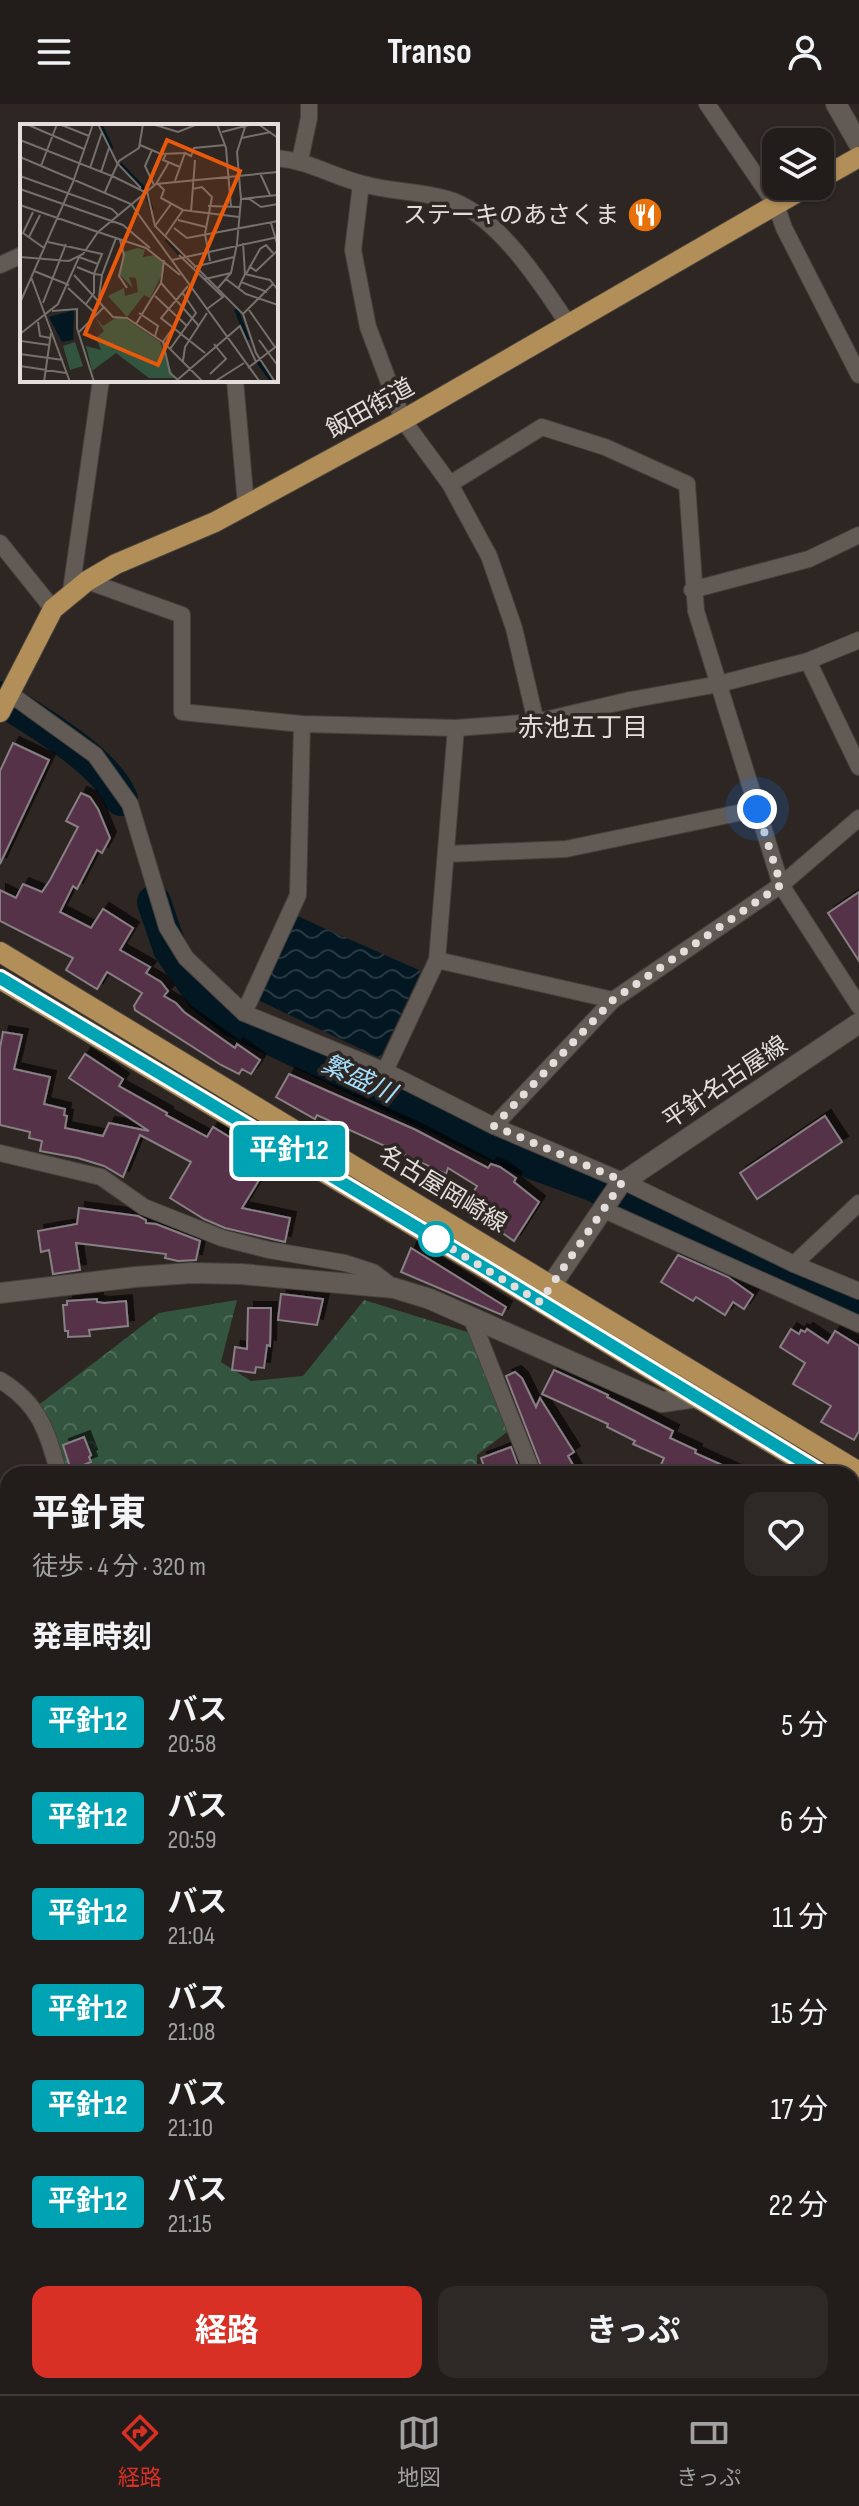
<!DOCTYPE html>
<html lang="ja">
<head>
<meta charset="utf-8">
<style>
	:root { --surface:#221c1a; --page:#2e2927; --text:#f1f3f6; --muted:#a2a1a2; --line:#3f3a39; --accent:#d93025 }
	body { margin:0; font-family:"Sofia Sans Condensed","Noto Sans JP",sans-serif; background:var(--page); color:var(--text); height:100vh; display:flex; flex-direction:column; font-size:30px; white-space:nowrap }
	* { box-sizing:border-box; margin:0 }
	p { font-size:26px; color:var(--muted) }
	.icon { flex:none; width:44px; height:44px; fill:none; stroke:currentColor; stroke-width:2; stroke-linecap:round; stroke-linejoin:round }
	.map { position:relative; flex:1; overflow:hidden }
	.panel { position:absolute; left:0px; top:1362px; width:860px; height:928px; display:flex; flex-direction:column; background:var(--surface); border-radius:24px 24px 0 0; box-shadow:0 2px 6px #0004,0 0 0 2px var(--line) }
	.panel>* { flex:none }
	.badge { padding:0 16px; border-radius:6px; font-size:28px; line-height:52px }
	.fabs { position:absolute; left:762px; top:24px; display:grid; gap:16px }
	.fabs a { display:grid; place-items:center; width:72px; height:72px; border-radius:16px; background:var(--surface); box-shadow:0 2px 6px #0004,0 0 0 2px var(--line); font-size:40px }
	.you { position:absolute; width:40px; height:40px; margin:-20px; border:6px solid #fff; border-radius:50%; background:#1a73e8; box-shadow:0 0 0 12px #1a73e833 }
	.map>.badge { position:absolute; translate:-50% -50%; box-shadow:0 0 0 4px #fff }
	h2 { padding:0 32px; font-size:30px; line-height:72px }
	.round { display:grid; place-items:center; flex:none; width:84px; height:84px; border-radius:16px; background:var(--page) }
	.head { display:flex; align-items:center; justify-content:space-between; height:136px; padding:0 32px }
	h1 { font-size:38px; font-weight:700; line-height:60px }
	.cta { display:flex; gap:16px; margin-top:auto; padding:16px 32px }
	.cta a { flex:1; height:92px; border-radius:16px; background:var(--accent); color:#fff; font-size:32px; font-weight:700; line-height:92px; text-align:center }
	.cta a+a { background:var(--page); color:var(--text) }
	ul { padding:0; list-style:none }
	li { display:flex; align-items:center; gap:24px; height:96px; padding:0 32px }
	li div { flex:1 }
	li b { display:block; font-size:30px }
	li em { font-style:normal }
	li .badge { min-width:88px; font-weight:700; text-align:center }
	header { display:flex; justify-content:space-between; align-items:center; height:104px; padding:0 32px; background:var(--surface); font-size:36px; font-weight:700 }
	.menu { display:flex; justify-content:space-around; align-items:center; height:112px; border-top:2px solid var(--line); background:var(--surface); font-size:22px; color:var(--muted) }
	.menu a { display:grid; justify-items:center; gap:4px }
	.menu .active { color:var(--accent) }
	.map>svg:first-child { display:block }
</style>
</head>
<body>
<header><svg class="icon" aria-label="menu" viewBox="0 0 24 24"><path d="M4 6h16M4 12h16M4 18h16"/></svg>Transo<svg class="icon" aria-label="person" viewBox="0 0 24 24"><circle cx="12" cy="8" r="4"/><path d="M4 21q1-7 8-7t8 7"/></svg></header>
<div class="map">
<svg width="859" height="2290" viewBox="0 0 859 2290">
	<defs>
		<pattern id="forest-crowns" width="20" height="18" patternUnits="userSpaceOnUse" patternTransform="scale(2)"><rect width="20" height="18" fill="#33553f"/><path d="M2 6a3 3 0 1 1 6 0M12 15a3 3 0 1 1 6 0" fill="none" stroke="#506d5a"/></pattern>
		<pattern id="water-waves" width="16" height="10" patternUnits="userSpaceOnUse" patternTransform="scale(2)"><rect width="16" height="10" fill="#021722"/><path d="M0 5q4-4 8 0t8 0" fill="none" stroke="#273842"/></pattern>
		<filter id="shadow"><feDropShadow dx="6" dy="-6" stdDeviation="0" flood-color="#0009"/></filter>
	</defs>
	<rect width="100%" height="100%" fill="#2d2622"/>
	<g fill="url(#forest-crowns)">
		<path d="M237,1196l-16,62 30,19 52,-5 61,-76 113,35 38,91 -38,29v19h-412l-37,-61 131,-100z"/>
		<path d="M852,2120l7,5v165h-721l-10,-8h724z"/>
	</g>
	<path fill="url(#water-waves)" d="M297,812l124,55 -41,87 -122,-58z"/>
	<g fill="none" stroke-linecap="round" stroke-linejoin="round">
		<g stroke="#021722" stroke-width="34">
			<path d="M0,594c34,21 106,63 121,101"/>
			<path d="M154,798l16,47 33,47 30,24 296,141 63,23 267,127"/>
		</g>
	</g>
	<g fill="#563248" stroke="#887f84" stroke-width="2" filter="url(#shadow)">
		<path d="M13,639l36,17 -49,104v-93z"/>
		<path d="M81,689l9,4 8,12 12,29 -8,15 -5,-3 -20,39 -4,-3 -13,26 31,16 12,-19 30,19 -13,22 30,17 -4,6 15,9 7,9 -4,5 12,7 8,9 51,36 2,-4 23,16 -9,14 -9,-5 -3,5 -18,-9 -86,-55 -1,-4 8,-13 -35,-21 -10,17 -31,-19 7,-12 -73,-37v-31l16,8 7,-14 19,8 8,-12 28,-53 -12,-6z"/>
		<path d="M859,788v69l-31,-48z"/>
		<path d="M3,928l19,3 -8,34 36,8 -6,27 21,5 -1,6 3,1 -2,12 38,8 6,-13 40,8 -80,-53 16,-24 38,25 -4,7 48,27 -1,2 41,22 6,-10 57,35 -28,46 48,10 -5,24 -60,-14 -21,-9 -34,-21 21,-36 -51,-27 -17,42 -19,-11 -26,-8 -38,-7 2,-10 -13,-3 1,-6 -30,-7v-77z"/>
		<path d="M289,970l127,56 72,38 3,-4 9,3 16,11 -2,4 25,20 -25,39 -13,-9 4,-7 -37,-24 9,-15 -29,-18 -2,6 -129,-59 -2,4 -39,-22z"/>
		<path d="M825,1012l17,26 -85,57 -17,-26z"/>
		<path d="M79,1104l59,8 8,4v3l10,1 44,17 -4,19 -18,1 -13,-3 1,-4 -90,-11 4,27 -27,4 -4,-24 -8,2 -3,-21 39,-7z"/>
		<path d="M411,1144l95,59 -4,8 -101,-43z"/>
		<path d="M678,1151l50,22 25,18 -9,14 -11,-7 -8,13 -29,-18 -3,4 -32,-19z"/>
		<path d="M281,1190l42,5 -6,26 -39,-5z"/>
		<path d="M97,1195v3l7,1 22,-2 2,25 -39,4 1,6 -22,1v-6h-3l-2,-26h4v-4z"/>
		<path d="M248,1204h23l-1,38 -3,-1 -3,23 -8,-1 -1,6 -23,-3 3,-23 12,2z"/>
		<path d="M791,1225l8,5 2,-4 4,2 2,-3 21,14 7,-12 24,15v85l-5,9 -33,-18 10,-16 -38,-22 12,-21 -25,-16z"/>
		<path d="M554,1266l54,25 -1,2 66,34 -3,7 26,12 -1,3 47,21h-85l7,-16 -31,-14 2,-3 -28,-14 1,-3 -66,-30z"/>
		<path d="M515,1268l7,6 14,29 4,-9 34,54 -6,4 10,18h-34l-38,-98z"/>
		<path d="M84,1333l7,18 -2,2 2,5 -20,8 -8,-25z"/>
		<path d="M511,1343l10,27h-34l-6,-16z"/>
	</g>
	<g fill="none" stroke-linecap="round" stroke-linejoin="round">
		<g stroke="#46413d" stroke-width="18">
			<g id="street">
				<path d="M707,0l69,101 8,23 75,147"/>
				<path d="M276,54c34,3 55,18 87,26 28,8 57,7 84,15 49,14 94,84 121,125"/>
				<path d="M300,56l9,-42v-14"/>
				<path d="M361,80l-8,66 15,77 35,93 47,64 39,72 25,72 22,94"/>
				<path d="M0,161l22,-10"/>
				<path d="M235,276l11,125"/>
				<path d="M450,380l92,-57 63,20 82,37 9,127 85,274 78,121"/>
				<path d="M0,439l53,66"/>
				<path d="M87,477l95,34v97l120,12 154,4 80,-6 94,-22 89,-16 89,-23 51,-21"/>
				<path d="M692,486l117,-31 50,-24"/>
				<path d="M71,487l30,-211"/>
				<path d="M808,557l51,106"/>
				<path d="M9,589l86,62 35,49 37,123 19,31 58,55 141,58 109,55 129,55 171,83 65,27"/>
				<path d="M447,750l119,-5 191,-40"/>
				<path d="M437,856l176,40 168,-115 78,-67"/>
				<path d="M244,909l54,-118 4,-171"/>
				<path d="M385,967l52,-111 19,-232"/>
				<path d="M494,1022l119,-126"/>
				<path d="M0,1049l101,24 43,30 78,31 47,12 76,13 28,9 21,16"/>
				<path d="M602,1105l257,115"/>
				<path d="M794,1160l65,-61"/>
				<path d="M471,1213l62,157"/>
				<path d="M0,1276c40,24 47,52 59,94"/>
				<path d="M852,1490l7,4"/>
				<path d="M852,1614l7,5"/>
				<path d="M852,1719l7,3"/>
				<path d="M852,1859h7"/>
				<path d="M0,1876l8,5"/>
				<path d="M852,2054l7,3"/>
				<path d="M0,2074l4,-7 4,-25"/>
				<path d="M852,2110l7,5"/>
			</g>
		</g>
		<g stroke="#46413d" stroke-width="22">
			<g id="secondary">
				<path d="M836,0l23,40"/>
				<path d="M0,1189l135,-16 56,-4 50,1 153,14 36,11 232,103 35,-5"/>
				<path d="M542,1195l78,-115 239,-161"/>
			</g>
		</g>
		<g stroke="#46413d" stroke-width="22">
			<g id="primary">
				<path d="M820,75l39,-22"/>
				<path d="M0,608l53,-103 34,-28 29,-17 99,-42 188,-102 405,-234"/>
				<path d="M0,848l859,520"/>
				<path d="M0,875l506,302 316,193"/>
				<path d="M852,1388l7,4"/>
			</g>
		</g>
		<use href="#street" stroke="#625a55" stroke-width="16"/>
		<use href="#secondary" stroke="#625a55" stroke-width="20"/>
		<use href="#primary" stroke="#b28e58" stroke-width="20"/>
	</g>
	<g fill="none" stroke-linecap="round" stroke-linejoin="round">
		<g stroke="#fff" stroke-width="18">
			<path id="line" d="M0,874l480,287 343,209"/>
		</g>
		<use href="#line" stroke="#00a3b4" stroke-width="12"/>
		<path stroke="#e3dedb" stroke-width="8" stroke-dasharray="0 14.4" d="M436,1135l-10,-6 114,69 83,-121 -129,-55 119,-126 168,-115 -24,-76"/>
	</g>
	<defs>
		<g id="restaurant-disc" transform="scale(1.8)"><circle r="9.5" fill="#e8710a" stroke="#2d2622"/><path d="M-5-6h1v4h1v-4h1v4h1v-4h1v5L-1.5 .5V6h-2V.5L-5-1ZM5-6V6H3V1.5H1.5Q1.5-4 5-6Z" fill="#fff"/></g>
	</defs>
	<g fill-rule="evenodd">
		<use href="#restaurant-disc" x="645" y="111"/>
	</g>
	<circle fill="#fff" stroke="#00a3b4" stroke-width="4" cx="436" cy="1135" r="16"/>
	<g text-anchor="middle" stroke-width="7" stroke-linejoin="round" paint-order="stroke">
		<g font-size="24" fill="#e3dedb" stroke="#2d2622" text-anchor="end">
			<text x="619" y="119">ステーキのあさくま</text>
		</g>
		<g font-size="24" fill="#e3dedb" stroke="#2d2622">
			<text transform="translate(370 304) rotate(-29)" y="8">飯田街道</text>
			<text transform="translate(725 978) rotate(-34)" y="8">平針名古屋線</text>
			<text transform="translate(443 1085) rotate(31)" y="8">名古屋岡崎線</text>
		</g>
		<g font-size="26" fill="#e3dedb" stroke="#2d2622">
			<text x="583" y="632">赤池五丁目</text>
		</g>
		<g font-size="26" font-style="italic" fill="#a4defc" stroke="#2d2622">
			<text transform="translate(359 974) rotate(25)" y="9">繁盛川</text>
		</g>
	</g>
	<g transform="translate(20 20)">
		<rect width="258" height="258" fill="#2d2622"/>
		<path d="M118,124l7,2 -2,7 12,-2 9,7v9l-14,27 -6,-3 -17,22 -19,-21 16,-8 1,8 13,-4 -2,-14 -7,-1 4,11 -13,-13 3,-23zM75,193l8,9 14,-9 9,2 34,23 14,36h-25l-33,-25 -24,18 -6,-25 15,4 -5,-12 8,-7z" fill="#33553f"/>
		<path d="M55,218l8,24 -13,4 -7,-24z" fill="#33553f"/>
		<path d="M54,186l-1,30 -11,2 -13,-25z" fill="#021722"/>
		<path fill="none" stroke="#021722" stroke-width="4" d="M80,0l12,25M100,40l26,27 6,19M146,115l17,19M216,185l12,31M237,236l16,22"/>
		<path fill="none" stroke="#76706c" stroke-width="2" d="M6,0l58,25M39,0l30,12M78,0l19,39 24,25M123,0l-4,24 -20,13 -7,15 33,16M132,0l26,8 20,-8M197,0l9,24 5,59M238,0l20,14M202,8l31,-8M222,14l29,-6M0,16l92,36 -7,16M120,21l21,9 24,-1M132,26l-7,16 9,19M146,30l-3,6 17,7M0,33l111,47 129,178M21,42l16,-42M70,44l12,-36M81,48l8,-24M240,49l10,22M0,52l92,33 7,7M155,57l10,-28 6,3 3,-8 31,-3M53,58l20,-58M136,60l13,-22M138,60l6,6 -3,8 22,12 56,7M0,65l103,36 27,23M172,65l10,-2 10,10 -7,37 5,27M127,67l8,35 88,88 13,39 19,29M228,74l13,9 17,-3M221,75l37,-4M0,81l78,27 58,-48 122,-12M188,82l32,1M13,88l-10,21 21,15M171,88l4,-52M158,96l28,7M251,99l7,24M135,102l16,-22M154,104l13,10 91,-17M145,112l18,-26M9,113l11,-22M100,116l4,15 -5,21 8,12M28,118l54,12 -8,20 8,1 -3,22M159,131l44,42 -16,12M0,133l49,4 14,-7 15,-22 48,16 34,27M144,136l-3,23 38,43M152,136l106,-23M229,142l7,5 22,-21M57,143l17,7v19l-8,11M174,143l40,-10M14,147l35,14M225,150l25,6 8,10M226,150l14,-25 6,-4 7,8M54,151l39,42 14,1 36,24 7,31 8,7M82,151l14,-37M11,153l39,105M185,155l26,-6M206,155l20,15 32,11M221,158l26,10M168,162l-27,32 44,35M48,164l27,25M198,164l13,-15 6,-29 4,-45 -4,-47 9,-28M218,165l7,-15 -2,-31M135,172l32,30M0,179l53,-121M23,179l23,-59M229,186l26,37M32,187l25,-2v19l17,54M119,189l19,13 -3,10M223,190l30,-30M18,198l2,14 10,2M116,200l25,-41M153,204l-10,14 40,40M59,208l25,-25M0,210l38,-30 21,-47 19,7M239,216l19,26M1,217l28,4M150,225l26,-36 -14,-21M0,230l43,6M163,237l2,-14 22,-34M0,242l46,7M228,244l30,-23M190,250l16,-15 -12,-15M156,257l64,-55 16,36M24,258l7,-49M194,258l30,-19"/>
		<path fill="#e8590c" fill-opacity="0.15" stroke="#e8590c" stroke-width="4" d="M147,16l73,31 -82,194 -73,-31z"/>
		<rect width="258" height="258" fill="none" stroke="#e3dedb" stroke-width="4"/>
	</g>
</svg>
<div class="fabs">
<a><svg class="icon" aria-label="layers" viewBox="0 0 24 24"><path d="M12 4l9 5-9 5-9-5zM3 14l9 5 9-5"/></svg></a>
</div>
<div class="you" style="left:757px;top:705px"></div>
<b class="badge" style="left:289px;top:1047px;background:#00a3b4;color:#fff">平針12</b>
<section class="panel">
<div class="head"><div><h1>平針東</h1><p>徒歩 · 4 分 · 320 m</p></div><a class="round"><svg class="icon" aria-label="heart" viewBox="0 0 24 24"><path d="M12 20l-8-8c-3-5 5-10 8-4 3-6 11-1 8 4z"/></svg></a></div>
<h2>発車時刻</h2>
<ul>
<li><span class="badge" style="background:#00a3b4;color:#fff">平針12</span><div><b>バス</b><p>20:58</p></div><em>5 分</em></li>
<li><span class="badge" style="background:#00a3b4;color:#fff">平針12</span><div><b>バス</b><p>20:59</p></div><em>6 分</em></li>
<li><span class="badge" style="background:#00a3b4;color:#fff">平針12</span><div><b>バス</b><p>21:04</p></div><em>11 分</em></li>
<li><span class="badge" style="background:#00a3b4;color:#fff">平針12</span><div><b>バス</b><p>21:08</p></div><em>15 分</em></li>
<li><span class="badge" style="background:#00a3b4;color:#fff">平針12</span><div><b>バス</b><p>21:10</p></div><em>17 分</em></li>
<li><span class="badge" style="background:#00a3b4;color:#fff">平針12</span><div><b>バス</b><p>21:15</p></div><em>22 分</em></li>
</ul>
<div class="cta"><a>経路</a><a>きっぷ</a></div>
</section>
</div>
<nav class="menu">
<a class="active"><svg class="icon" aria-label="directions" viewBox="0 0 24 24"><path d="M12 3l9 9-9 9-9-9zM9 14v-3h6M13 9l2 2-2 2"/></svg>経路</a>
<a><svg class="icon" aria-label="map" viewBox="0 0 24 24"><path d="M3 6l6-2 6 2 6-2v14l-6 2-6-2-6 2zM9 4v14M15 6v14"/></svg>地図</a>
<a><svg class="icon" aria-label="tickets" viewBox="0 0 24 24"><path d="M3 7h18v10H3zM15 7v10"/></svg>きっぷ</a>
</nav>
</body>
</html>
